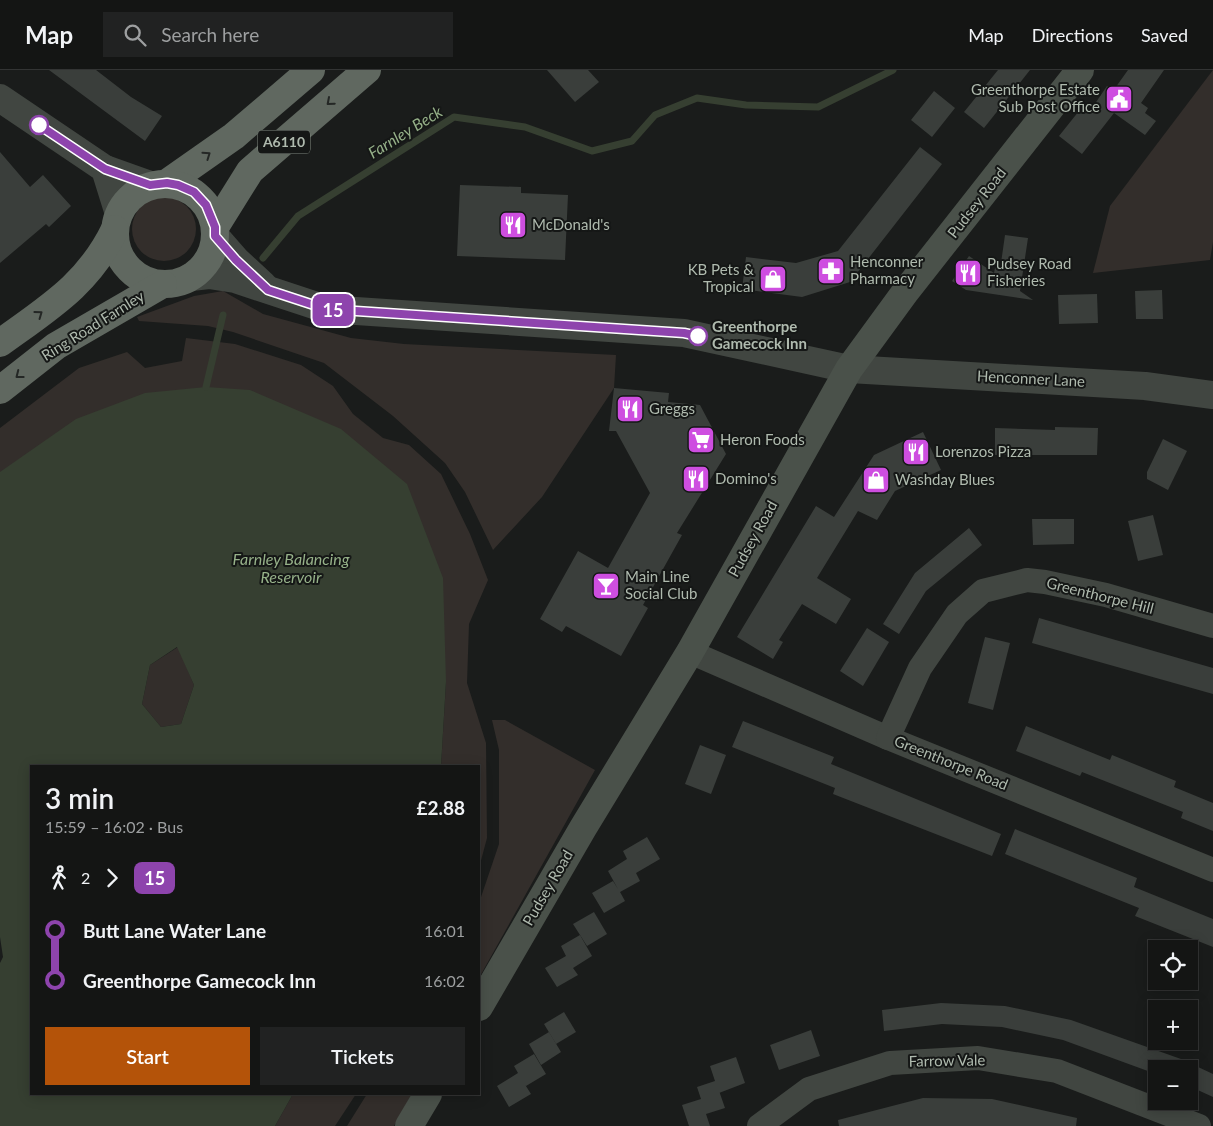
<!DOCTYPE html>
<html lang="en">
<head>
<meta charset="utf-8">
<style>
	:root { --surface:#141514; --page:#212222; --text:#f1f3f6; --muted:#9d9fa0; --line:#333434; --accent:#b45309 }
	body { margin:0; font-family:Lato,sans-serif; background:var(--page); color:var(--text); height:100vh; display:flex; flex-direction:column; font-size:19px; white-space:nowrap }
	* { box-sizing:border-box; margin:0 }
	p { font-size:16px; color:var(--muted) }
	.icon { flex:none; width:28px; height:28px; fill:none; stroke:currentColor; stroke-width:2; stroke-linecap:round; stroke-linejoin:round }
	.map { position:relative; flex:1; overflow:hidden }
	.details { position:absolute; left:30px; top:695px; width:450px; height:330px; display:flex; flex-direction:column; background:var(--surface); border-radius:0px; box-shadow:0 2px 12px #0003,0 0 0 1px var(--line) }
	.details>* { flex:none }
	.badge { padding:0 10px; border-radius:8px; font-size:18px; line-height:32px }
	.tools { position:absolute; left:1148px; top:870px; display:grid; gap:10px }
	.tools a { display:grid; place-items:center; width:50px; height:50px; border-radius:0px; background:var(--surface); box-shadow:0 2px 12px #0003,0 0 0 1px var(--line); font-size:25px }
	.map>.badge { position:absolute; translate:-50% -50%; box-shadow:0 0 0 2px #fff }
	.legs { display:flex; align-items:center; gap:8px; height:55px; padding:0 15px; font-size:16px }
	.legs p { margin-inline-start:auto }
	.summary { display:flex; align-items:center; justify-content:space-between; height:85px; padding:0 15px }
	h1 { font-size:28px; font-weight:600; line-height:38px }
	.primary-button { display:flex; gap:10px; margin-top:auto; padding:10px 15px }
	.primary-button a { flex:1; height:58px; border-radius:0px; background:var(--accent); color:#fff; font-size:20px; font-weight:600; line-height:58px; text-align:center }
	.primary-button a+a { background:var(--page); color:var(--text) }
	ul { padding:0 15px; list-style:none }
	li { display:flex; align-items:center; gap:18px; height:50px; font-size:19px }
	li i { display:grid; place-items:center; width:8px; height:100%; margin:0 6px; background:currentColor }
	li i::after { content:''; width:12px; height:12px; margin:-6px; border:4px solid; border-radius:50%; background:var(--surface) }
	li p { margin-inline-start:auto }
	li:first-child i { background:linear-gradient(#0000 50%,currentColor 0) }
	li:last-child i { background:linear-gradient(currentColor 50%,#0000 0) }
	header { display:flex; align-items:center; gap:30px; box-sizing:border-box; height:70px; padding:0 25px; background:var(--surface); border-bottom:1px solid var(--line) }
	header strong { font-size:24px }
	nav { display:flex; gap:28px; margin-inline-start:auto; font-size:18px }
	.search { width:350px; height:45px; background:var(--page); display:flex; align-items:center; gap:12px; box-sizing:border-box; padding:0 18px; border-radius:0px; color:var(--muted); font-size:19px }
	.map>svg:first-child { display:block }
</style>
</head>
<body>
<header>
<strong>Map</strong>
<div class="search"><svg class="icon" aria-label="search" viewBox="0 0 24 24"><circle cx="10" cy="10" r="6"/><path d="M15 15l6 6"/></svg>Search here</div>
<nav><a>Map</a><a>Directions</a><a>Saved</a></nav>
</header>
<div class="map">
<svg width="1213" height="1056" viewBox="0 0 1213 1056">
	<rect width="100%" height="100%" fill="#1a1c1b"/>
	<g fill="#332e2b">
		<path d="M1213,0v172l-3,18 -117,13 17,-67z"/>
		<circle cx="164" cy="159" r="32"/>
		<path d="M223,221l40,23 88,24 53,6 212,11 -2,33 -72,109 -49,53 -28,-58 -20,-29 -52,-47 -69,-53 -91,-31 -25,-6 -69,-5 -2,-4 57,-21z"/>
		<path d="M186,268l49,6 66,21 32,21 20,28 30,24 26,7 32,29 29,60 18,46 -19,44 -2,59 19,60 1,95 -8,30v-102h-38l5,-84 -446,-210v-44l79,-60 48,-16 18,16 37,-7z"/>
		<path d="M178,577l16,38 -13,39 -20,3 -19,-23 8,-39z"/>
		<path d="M492,650h13l90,50 -116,208v-75l20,-59v-94z"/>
		<path d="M293,1024h63l-21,32h-60z"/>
		<path d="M367,1024h45l-18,32h-47z"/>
	</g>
	<path fill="#363f31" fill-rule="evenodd" d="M206,317l44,3 91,39 66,55 36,94 3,104 -5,84h-410v328h262l-18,32h-275v-163l3,-6 -3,-20v-465l76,-53 69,-26zM177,577l17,38 -13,39 -20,3 -19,-23 8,-39z"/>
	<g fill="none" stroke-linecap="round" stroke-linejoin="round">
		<g stroke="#363f31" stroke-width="7">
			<path d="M263,188l35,-42 156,-99 71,10 67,24 40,-10 23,-26 42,-17 49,7 72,2 75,-37"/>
			<path d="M206,317l17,-72"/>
		</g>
	</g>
	<g fill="#3a3e3b">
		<path d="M49,0h47l35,27 31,19 -17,25z"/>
		<path d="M547,0h41l11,12 -24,20z"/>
		<path d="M998,0h32l-46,58 -20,-16z"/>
		<path d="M1128,0h36l-23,33 7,5 -3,5 11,8 -11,14 -31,-22 -32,41 -23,-18 24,-30 7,5 17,-25 6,5z"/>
		<path d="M934,21l21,17 -23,29 -21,-17z"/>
		<path d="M920,77l22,17 -92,118 -48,15 -60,-8 4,-32 50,6 42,-12z"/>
		<path d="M0,82l30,35 13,-12 28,31 -22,21 -3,-3 -46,39z"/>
		<path d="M460,115l61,2v6l47,2 -3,65 -108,-4z"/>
		<path d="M1005,165l23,3 -8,53 13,9 -67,-10 -14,-9 17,-25 25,17 2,-10h5z"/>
		<path d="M1162,220l1,29h-27l-1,-28z"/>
		<path d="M1097,224l1,29 -39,1 -1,-29z"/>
		<path d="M614,318l55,5 -1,9 32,3 26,49 -49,79 5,2 -39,70 5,3 -27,48 -55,-30 -4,6 -22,-13 38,-68 30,17 42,-75 -34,-62h-7z"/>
		<path d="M1055,357l43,1 -1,27h-102v-27l60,2z"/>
		<path d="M923,362l18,38 -46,21 -18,29 -19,-9 -41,67 34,21 -15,25 -34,-20 -23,36 4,2 -10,17 -36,-22 79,-131 18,11 40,-62z"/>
		<path d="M1163,369l24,12 -19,39 -21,-11v-7z"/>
		<path d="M1153,445l10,40 -25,6 -10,-40z"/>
		<path d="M1032,449h42v25l-41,1z"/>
		<path d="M969,458l13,17 -56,46 -27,43 -16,-10 32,-51z"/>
		<path d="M1039,548l174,50v26l-181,-51z"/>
		<path d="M867,558l22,14 -26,44 -23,-15z"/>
		<path d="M985,567l25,6 -17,67 -25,-7z"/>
		<path d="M743,651l91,36 -3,7 170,70 -9,22 -159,-62 2,-6 -103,-41z"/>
		<path d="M1026,656l84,34 2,-5 64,26 -2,6 39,16v28l-32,-13 2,-6 -101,-40 -2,4 -64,-25z"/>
		<path d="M700,675l26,10 -15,39 -26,-10z"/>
		<path d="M1015,759l122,49 -3,9 79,32v28l-78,-31 4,-8 -134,-54z"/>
		<path d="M647,767l13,22 -24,14 4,8 -20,11 5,9 -21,12 -12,-20 21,-12 5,8 -10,-18 19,-12 -4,-8z"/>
		<path d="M594,842l13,22 -20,12 -14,-22z"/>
		<path d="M580,865l12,21 -19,12 5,7 -21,12 -12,-19 21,-12 -5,-10z"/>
		<path d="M941,933l64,3 66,14 110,39 32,15v23l-24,-11v-17h-33v5l-93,-34 -61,-13 -60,-3 -58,7 -2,-21z"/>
		<path d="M564,942l12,20 -20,12 -12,-20z"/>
		<path d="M811,960l9,26 -41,14 -9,-25z"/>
		<path d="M549,962l12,20 -20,13 -12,-21z"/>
		<path d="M534,984l12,20 -20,12 -2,-3 7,11 -22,13 -12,-21 21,-13 -4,-7z"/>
		<path d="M736,987l9,26 -26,10 -2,-8 8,23 -19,6 4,12h-21l-7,-21 19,-6 -4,-12 18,-6 -5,-15z"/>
		<path d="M923,1028l69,1 85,19 -1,8h-237l-1,-6z"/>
	</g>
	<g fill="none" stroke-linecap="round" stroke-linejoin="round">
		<g stroke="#414641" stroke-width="24">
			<path d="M690,582l198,86 325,132"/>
			<path d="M888,668l32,-70 37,-54 26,-23 44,-11 18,2 61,13 107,31"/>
			<path d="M759,1056l50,-37 81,-26 88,-5 79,13 142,55"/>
		</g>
		<g stroke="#414641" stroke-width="28">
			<path d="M0,28l105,71 45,16"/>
			<path d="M105,99l14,45"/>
			<path d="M215,166l21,24 27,25"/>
			<path d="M191,207l18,-2 26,4 91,30 358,24 165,36 296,17 68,9"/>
		</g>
		<g stroke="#4a514a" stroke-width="28">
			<path d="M479,937l104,-179 107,-176 159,-283 57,-78 174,-221"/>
			<path d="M409,1056l19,-32"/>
		</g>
		<g stroke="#606860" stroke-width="28">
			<path d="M167,113l67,-47 77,-66"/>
			<circle cx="165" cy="164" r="50"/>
			<path d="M215,157l35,-56 117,-101"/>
			<path d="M0,273c48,-35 88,-58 115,-114"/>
			<path d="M0,320l56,-44 107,-62"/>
		</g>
	</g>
	<defs><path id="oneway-chevron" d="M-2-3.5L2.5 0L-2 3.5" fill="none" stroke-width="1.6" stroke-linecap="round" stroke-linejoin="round" transform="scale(1.25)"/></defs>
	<g stroke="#242725">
		<use href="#oneway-chevron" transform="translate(330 32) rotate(139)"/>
		<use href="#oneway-chevron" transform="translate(207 85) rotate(-35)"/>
		<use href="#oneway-chevron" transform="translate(39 244) rotate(-36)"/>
		<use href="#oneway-chevron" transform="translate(19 305) rotate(142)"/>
	</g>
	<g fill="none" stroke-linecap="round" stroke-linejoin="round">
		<g stroke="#fff" stroke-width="11">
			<path id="line-1" d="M39,55l66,44 45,16 17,-2 11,2 16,7 12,13 9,22v9l21,24 32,30 58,19 358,24 14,3"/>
		</g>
		<use href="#line-1" stroke="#8e44ad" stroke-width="8"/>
	</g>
	<defs>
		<g id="civic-square" transform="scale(1.4375)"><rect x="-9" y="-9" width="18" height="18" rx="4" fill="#ce4ee0" stroke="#151716"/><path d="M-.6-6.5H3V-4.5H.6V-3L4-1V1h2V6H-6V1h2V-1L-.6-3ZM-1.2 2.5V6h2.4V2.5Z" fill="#fff"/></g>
		<g id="restaurant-square" transform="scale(1.4375)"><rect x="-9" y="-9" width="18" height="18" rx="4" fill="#ce4ee0" stroke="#151716"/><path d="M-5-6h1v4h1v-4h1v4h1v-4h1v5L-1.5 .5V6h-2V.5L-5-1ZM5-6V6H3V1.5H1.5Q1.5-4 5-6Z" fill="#fff"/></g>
		<g id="pharmacy-square" transform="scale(1.4375)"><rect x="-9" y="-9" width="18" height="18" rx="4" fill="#ce4ee0" stroke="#151716"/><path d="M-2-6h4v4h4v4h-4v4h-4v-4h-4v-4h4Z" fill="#fff"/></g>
		<g id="shop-square" transform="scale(1.4375)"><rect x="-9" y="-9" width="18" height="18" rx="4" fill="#ce4ee0" stroke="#151716"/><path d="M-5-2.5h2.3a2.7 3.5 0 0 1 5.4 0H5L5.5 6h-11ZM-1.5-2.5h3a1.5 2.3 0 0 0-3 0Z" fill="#fff"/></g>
		<g id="supermarket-square" transform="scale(1.4375)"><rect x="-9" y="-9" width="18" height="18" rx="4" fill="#ce4ee0" stroke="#151716"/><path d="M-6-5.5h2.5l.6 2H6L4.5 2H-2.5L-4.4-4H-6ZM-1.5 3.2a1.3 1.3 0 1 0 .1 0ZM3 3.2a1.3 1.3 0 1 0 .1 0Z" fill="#fff"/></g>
		<g id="bar-square" transform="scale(1.4375)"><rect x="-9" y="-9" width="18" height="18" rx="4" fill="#ce4ee0" stroke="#151716"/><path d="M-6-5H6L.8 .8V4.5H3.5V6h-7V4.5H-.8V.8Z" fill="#fff"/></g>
	</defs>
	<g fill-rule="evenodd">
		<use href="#civic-square" x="1119" y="29"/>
		<use href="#restaurant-square" x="513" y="155"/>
		<use href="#pharmacy-square" x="831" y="201"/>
		<use href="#restaurant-square" x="968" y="203"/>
		<use href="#shop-square" x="773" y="209"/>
		<use href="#restaurant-square" x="630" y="339"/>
		<use href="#supermarket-square" x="701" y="370"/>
		<use href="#restaurant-square" x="916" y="382"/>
		<use href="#restaurant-square" x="696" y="409"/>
		<use href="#shop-square" x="876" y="410"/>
		<use href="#bar-square" x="606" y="516"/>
	</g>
	<g fill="#fff" stroke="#8e44ad" stroke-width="2.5">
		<circle cx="39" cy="55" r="9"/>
		<circle cx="698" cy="266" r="9"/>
	</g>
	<g text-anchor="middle" stroke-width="4" stroke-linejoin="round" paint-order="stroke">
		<rect fill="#151716" stroke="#818980" stroke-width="1" x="258" y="60.5" width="52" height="23" rx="4"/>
		<g font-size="14" font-weight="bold" fill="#afbaae">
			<text x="284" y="77">A6110</text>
		</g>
		<g font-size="15" fill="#afbaae" stroke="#151716" text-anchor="start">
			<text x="1100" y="25" text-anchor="end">Greenthorpe Estate<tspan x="1100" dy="17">Sub Post Office</tspan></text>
			<text x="532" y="160">McDonald's</text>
			<text x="850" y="197">Henconner<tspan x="850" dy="17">Pharmacy</tspan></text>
			<text x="987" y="199">Pudsey Road<tspan x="987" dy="17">Fisheries</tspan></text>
			<text x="754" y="205" text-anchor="end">KB Pets &amp;<tspan x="754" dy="17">Tropical</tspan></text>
			<text x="649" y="344">Greggs</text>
			<text x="720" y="375">Heron Foods</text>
			<text x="935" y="387">Lorenzos Pizza</text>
			<text x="715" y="414">Domino's</text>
			<text x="895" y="415">Washday Blues</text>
			<text x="625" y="512">Main Line<tspan x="625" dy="17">Social Club</tspan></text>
		</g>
		<g font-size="15" fill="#afbaae" stroke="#151716">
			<text transform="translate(977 133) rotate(-52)" y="5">Pudsey Road</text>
			<text transform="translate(93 256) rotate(-32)" y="5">Ring Road Farnley</text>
			<text transform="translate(1031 309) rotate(3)" y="5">Henconner Lane</text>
			<text transform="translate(753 469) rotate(-61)" y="5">Pudsey Road</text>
			<text transform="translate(1100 526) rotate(14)" y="5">Greenthorpe Hill</text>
			<text transform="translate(951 693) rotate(22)" y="5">Greenthorpe Road</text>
			<text transform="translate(548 818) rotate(-60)" y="5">Pudsey Road</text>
			<text transform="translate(947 991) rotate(-1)" y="5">Farrow Vale</text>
		</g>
		<g font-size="15" font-weight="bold" fill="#afbaae" stroke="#151716" text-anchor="start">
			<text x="712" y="262">Greenthorpe<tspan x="712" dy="17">Gamecock Inn</tspan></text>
		</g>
		<g font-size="16" font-style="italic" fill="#96b189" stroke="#151716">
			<text transform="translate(405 62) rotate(-32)" y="6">Farnley Beck</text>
			<text x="291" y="495">Farnley Balancing<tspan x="291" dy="18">Reservoir</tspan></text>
		</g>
	</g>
</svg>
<div class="tools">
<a><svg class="icon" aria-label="locate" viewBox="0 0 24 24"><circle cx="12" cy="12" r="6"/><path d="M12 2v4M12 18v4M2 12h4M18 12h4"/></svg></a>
<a>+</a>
<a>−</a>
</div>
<b class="badge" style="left:333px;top:240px;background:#8e44ad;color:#fff">15</b>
<section class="details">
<div class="summary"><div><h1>3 min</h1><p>15:59 – 16:02 · Bus</p></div><b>£2.88</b></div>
<div class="legs"><svg class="icon" aria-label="walk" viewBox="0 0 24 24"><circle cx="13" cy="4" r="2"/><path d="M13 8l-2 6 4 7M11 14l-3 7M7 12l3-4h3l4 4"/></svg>2<svg class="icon" aria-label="forward" viewBox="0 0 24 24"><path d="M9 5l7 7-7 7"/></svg><b class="badge" style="background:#8e44ad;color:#fff">15</b></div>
<ul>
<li><i style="color:#8e44ad"></i><b>Butt Lane Water Lane</b><p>16:01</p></li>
<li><i style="color:#8e44ad"></i><b>Greenthorpe Gamecock Inn</b><p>16:02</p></li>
</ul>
<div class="primary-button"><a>Start</a><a>Tickets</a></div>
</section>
</div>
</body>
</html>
